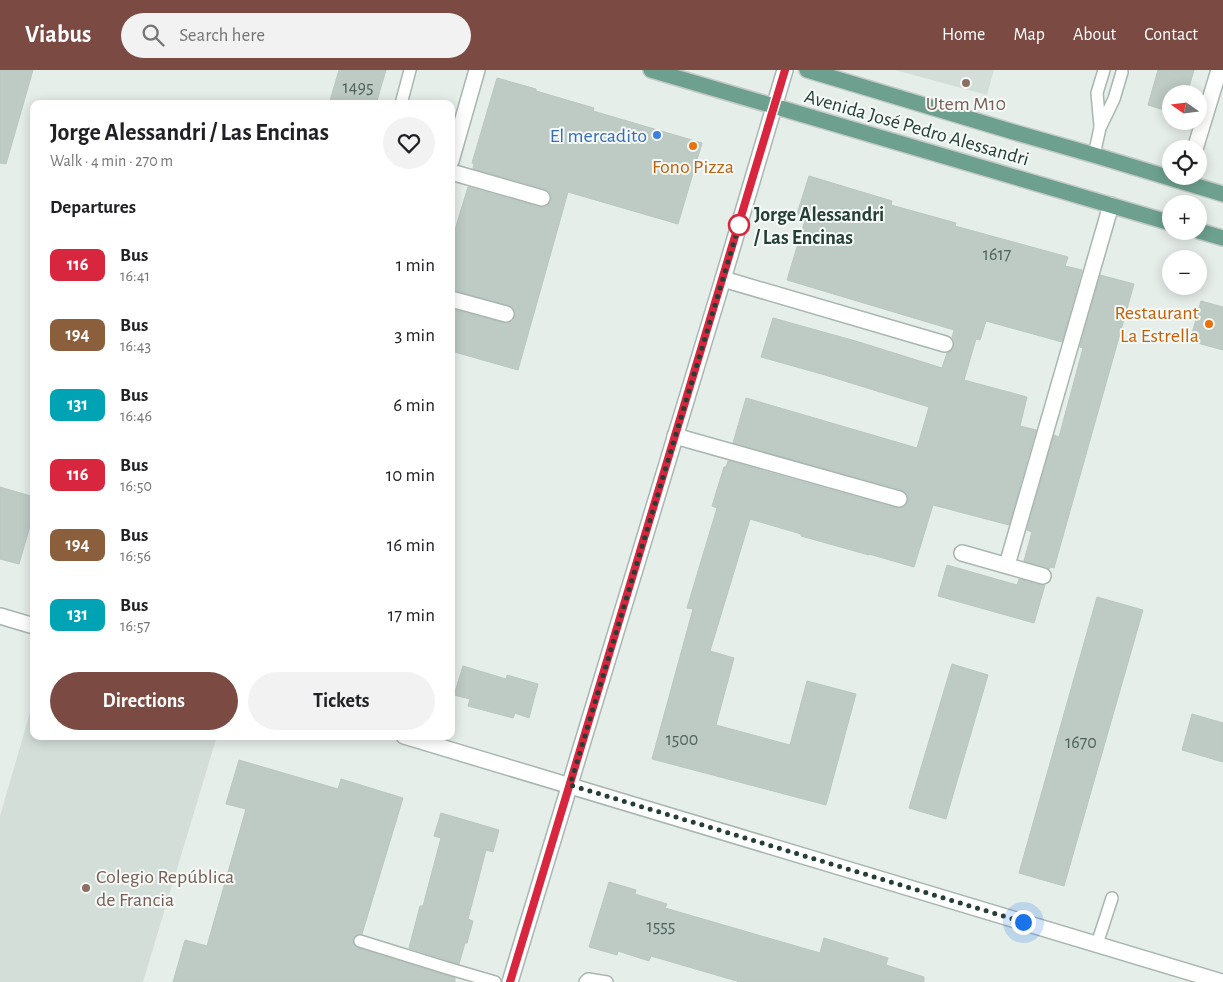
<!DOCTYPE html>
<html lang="en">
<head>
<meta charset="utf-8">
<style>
	:root { --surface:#fff; --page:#f2f2f2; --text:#202124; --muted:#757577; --accent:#7a4a43 }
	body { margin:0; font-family:"Alegreya Sans",sans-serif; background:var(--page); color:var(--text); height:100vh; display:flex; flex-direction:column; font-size:19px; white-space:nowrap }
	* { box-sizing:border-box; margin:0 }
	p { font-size:16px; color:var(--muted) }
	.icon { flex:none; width:28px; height:28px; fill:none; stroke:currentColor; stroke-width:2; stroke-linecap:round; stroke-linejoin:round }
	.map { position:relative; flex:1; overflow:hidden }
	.drawer { position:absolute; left:30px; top:30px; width:425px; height:640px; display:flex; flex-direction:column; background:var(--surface); border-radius:10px; box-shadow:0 2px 12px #0003 }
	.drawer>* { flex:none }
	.badge { padding:0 10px; border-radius:8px; font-size:18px; line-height:32px }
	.needle { width:32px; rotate:284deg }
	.buttons { position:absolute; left:1162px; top:15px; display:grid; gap:10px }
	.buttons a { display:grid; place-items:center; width:45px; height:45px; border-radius:50%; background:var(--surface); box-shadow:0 2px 12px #0003; font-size:25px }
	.you { position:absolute; width:25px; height:25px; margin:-12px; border:4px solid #fff; border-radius:50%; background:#1a73e8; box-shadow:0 0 0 8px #1a73e833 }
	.map>.badge { position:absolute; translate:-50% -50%; box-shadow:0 0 0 2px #fff }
	h2 { padding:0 20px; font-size:19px; line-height:45px }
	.round { display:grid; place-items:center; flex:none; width:52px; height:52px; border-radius:26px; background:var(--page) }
	.headline { display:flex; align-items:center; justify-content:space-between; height:85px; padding:0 20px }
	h1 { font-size:24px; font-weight:600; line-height:38px }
	.cta { display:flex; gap:10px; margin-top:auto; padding:10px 20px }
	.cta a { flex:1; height:58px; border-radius:30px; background:var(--accent); color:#fff; font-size:20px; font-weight:600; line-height:58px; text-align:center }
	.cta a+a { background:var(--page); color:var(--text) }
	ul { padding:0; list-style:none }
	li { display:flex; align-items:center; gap:15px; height:70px; padding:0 20px }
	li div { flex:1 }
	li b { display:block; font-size:19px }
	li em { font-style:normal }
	li .badge { min-width:55px; font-weight:700; text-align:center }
	header { display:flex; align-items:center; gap:30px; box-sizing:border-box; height:70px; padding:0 25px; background:var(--accent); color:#fff }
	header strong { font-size:24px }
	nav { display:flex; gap:28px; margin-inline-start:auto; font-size:18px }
	.search { width:350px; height:45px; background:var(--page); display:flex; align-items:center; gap:12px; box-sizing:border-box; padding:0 18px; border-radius:28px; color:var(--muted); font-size:19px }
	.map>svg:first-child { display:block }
</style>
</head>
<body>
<header>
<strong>Viabus</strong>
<div class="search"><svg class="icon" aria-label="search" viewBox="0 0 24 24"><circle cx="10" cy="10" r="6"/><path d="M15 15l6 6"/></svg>Search here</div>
<nav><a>Home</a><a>Map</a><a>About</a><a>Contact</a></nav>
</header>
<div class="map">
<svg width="1223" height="912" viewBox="0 0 1223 912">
	<rect width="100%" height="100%" fill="#e6eee9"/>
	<g fill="#d4ded8">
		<path d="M895,0h99l-7,25z"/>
		<path d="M34,629v37h183l-74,246h-143v-166z"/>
	</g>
	<g fill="#becbc5" stroke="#b8c7bf">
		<path d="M0,0h33l-27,94 -6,-1z"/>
		<path d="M339,0h47l-10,34h-47z"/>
		<path d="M1158,0h36l-7,24h-16v18l-23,-7z"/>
		<path d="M497,8l39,11v2l58,17 -1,3 109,32 -24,81 -110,-32 -50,178 -67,-19v-42l53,14h4l4,-2 3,-5v-4l-2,-4 -5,-3 -57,-15v-47l17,-56 71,20h5l4,-2 3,-5v-5l-2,-3 -4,-3 -72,-20 1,-5 -2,-1z"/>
		<path d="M809,106l83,25 -1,4 65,18 -1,3 113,31 -3,9 17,4 -20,72 -76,-21 -6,19 -4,-1 -12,41 63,17 -7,29 16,4 -27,95 -76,-20 -19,62 -45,-13v1l-68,-19v-2l-51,-15 -40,132 24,7 -18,67 74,20 17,-64 49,13 -30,111 -174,-46 41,-150 -6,-1 30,-100 -5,-2 12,-39h2l2,-6 168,47h5l4,-2 3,-5v-5l-2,-3 -4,-3 -169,-47 13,-45 171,50 12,-41 -104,-32 -64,-18 12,-39 86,24 83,26 5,-15 5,-3 2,-4v-5l-2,-3 2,-8 -167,-50 19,-63 -9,-3z"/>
		<path d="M1100,205l34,9 -80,284 -4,-1 -1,2 -3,-2 -22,-6 8,-29 -5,-2 27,-95 5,2 24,-89 -3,-1z"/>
		<path d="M1201,231l22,6v43l-33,-9z"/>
		<path d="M0,417l34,10v15l-15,52 -19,-5z"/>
		<path d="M947,495l70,20 2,-6 21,6h5l-11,38 -96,-27z"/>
		<path d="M1097,527l46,13 -79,276 -45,-13z"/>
		<path d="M952,594l36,11 -42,144 -37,-11z"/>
		<path d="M463,596l43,13 1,-4 31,9 -9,34 -14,-5 -2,5 -45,-12 2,-7 -16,-4z"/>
		<path d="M1192,644l31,9v39l-41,-12z"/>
		<path d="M239,690l99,29 3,-10 62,19 -41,136h-4l-3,2 -2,3v4l5,5 97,30v4h-282l12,-42 22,6 39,-137 -20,-5z"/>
		<path d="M441,743l58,17 -6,22 -7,-2 -18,69 5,2 -6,22h-2l-6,21 -50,-16 11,-42h3l18,-68 -7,-2z"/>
		<path d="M609,812l27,8 -1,4 32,10 -2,4 155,45 4,-15 64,20 -2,7 38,12v5h-184l-89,-26 -2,5 -31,-10 -1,4 -28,-8z"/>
	</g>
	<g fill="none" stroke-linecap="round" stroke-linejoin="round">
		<g stroke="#a8b6b0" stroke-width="14">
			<g id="service">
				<path d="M401,34l9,-34"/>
				<path d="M1100,56l-3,-33 7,-23"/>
				<path d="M1094,85l6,-27 14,-29 8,-27"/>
				<path d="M360,871l87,27 48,14"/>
				<path d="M1097,874l15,-46"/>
				<path d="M585,912l3,-3 19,3"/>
			</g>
		</g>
		<g stroke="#a8b6b0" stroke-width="18">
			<g id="minor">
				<path d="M1195,79l24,-79"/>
				<path d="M451,91l26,-91"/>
				<path d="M451,102l91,26"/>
				<path d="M723,209l222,65"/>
				<path d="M451,229l55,15"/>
				<path d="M675,366l224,63"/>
				<path d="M962,483l81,23"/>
				<path d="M1007,495l104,-360"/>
			</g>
		</g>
		<g stroke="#a8b6b0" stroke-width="18">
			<g id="tertiary">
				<path d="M0,546l34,10"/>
				<path d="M404,666l818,246"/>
				<path d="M510,912l213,-703 62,-209"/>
			</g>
		</g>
		<g stroke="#c2c9c7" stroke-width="18">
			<g id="primary">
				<path d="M651,0l520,153"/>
				<path d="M807,0l210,63 77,22 129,39"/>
				<path d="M1199,161l24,7"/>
			</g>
		</g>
		<use href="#service" stroke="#fff" stroke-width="11"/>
		<use href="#minor" stroke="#fff" stroke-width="15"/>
		<use href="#tertiary" stroke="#fff" stroke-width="15"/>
		<use href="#primary" stroke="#6da08e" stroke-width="15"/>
	</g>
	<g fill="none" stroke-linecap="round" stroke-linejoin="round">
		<g stroke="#fff" stroke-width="11">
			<path id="line" d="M510,912l186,-616 89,-296"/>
		</g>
		<use href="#line" stroke="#d7263d" stroke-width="8"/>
		<path stroke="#253f36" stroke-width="5" stroke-dasharray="0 9" d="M739,155l1,-3 -170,563 453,137"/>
	</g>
	<g fill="#8d6e63" stroke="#f6faf8" stroke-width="2">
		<circle cx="966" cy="13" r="5"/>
		<circle cx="86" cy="818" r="5"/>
	</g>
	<circle fill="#3f7fe0" stroke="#f6faf8" stroke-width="2" cx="657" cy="65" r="5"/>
	<g fill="#e8710a" stroke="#f6faf8" stroke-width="2">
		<circle cx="693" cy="76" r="5"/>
		<circle cx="1209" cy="254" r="5"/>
	</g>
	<circle fill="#fff" stroke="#d7263d" stroke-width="2.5" cx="739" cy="155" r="10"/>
	<g text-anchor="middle" stroke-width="4" stroke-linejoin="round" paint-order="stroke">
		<g font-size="18" fill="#4b625a">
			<text x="358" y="23">1495</text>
			<text x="997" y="190">1617</text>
			<text x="682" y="675">1500</text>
			<text x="1081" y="678">1670</text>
			<text x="661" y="862">1555</text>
		</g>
		<g font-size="20" fill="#785e54" stroke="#f6faf8">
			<text x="966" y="40">Utem M10</text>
			<text x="96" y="813" text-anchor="start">Colegio República<tspan x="96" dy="23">de Francia</tspan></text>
		</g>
		<g font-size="20" fill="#253f36" stroke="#f6faf8">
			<text transform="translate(917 57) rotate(16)" y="7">Avenida José Pedro Alessandri</text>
		</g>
		<g font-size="20" fill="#366cbe" stroke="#f6faf8" text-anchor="end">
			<text x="647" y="72">El mercadito</text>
		</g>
		<g font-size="20" fill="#c56008" stroke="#f6faf8">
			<text x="693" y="103">Fono Pizza</text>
			<text x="1199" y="249" text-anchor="end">Restaurant<tspan x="1199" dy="23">La Estrella</tspan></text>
		</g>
		<g font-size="20" font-weight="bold" fill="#253f36" stroke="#f6faf8" text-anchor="start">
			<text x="754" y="151">Jorge Alessandri<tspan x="754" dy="23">/ Las Encinas</tspan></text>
		</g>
	</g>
</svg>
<div class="buttons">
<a><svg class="needle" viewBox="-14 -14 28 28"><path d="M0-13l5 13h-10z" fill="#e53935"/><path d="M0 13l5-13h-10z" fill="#757577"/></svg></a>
<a><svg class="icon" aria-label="locate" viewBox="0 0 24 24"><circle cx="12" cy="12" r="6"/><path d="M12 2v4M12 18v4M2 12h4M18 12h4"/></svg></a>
<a>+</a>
<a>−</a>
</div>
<div class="you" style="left:1023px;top:852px"></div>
<section class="drawer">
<div class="headline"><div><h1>Jorge Alessandri / Las Encinas</h1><p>Walk · 4 min · 270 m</p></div><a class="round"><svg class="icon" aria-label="heart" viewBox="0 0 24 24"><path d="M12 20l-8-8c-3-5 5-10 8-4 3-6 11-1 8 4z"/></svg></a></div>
<h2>Departures</h2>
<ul>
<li><span class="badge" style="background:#d7263d;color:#fff">116</span><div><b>Bus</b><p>16:41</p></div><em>1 min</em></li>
<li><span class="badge" style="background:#8b5e3c;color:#fff">194</span><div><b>Bus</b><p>16:43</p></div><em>3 min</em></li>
<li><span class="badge" style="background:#00a3b4;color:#fff">131</span><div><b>Bus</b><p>16:46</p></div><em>6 min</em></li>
<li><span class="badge" style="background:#d7263d;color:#fff">116</span><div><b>Bus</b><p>16:50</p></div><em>10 min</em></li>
<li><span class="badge" style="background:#8b5e3c;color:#fff">194</span><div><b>Bus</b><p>16:56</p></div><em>16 min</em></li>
<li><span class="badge" style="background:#00a3b4;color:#fff">131</span><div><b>Bus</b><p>16:57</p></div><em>17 min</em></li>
</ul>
<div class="cta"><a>Directions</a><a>Tickets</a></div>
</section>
</div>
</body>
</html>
